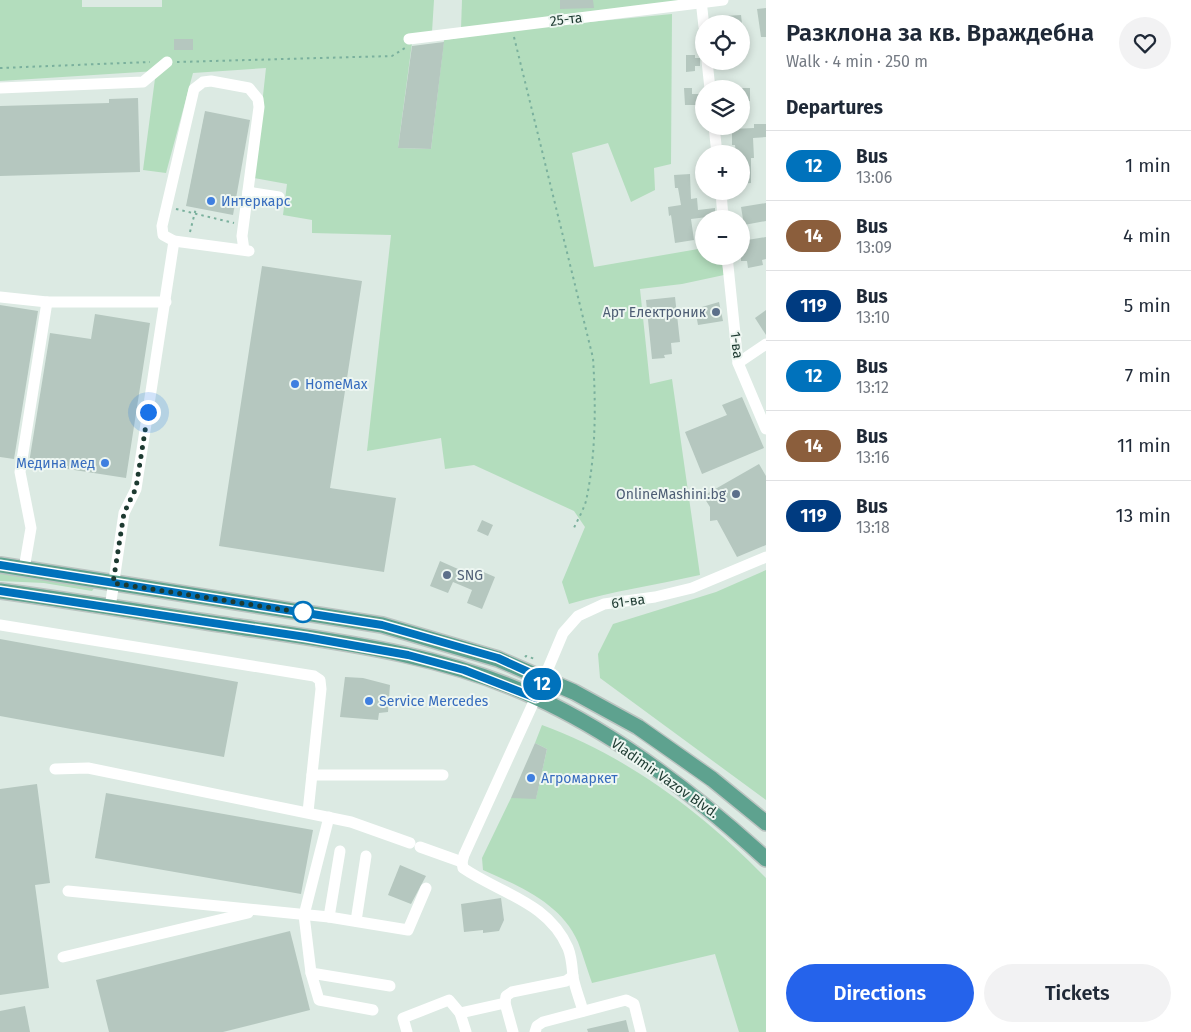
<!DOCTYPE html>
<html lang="en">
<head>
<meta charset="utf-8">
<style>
	:root { --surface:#fff; --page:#f2f2f3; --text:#1f2937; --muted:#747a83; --line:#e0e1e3; --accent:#2563eb }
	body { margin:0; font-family:"Fira Sans",sans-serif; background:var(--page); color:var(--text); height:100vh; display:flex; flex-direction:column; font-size:19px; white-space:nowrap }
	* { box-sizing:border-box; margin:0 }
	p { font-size:16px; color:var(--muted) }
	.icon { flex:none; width:28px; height:28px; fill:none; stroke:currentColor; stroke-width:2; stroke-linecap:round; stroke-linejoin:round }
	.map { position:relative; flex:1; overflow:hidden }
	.drawer { display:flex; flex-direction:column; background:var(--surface); width:425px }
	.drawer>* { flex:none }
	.badge { padding:0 10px; border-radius:16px; font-size:18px; line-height:32px }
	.tools { position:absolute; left:695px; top:15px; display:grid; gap:10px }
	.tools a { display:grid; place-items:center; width:55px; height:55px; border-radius:50%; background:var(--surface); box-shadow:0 2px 8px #0003; font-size:25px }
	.you { position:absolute; width:25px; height:25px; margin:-12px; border:4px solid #fff; border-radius:50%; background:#1a73e8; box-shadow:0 0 0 8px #1a73e833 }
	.map>.badge { position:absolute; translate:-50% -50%; box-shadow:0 0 0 2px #fff }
	h2 { padding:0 20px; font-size:19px; line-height:45px }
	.round { display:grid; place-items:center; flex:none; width:52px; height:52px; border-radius:26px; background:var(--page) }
	.overview { display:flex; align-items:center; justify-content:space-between; height:85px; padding:0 20px }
	h1 { font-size:24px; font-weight:600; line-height:38px }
	.action { display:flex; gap:10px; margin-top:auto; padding:10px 20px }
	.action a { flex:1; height:58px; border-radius:30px; background:var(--accent); color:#fff; font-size:20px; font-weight:600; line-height:58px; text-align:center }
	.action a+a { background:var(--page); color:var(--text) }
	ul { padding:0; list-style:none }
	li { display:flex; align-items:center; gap:15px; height:70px; padding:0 20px; border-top:1px solid var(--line) }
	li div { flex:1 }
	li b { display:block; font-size:19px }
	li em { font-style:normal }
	li .badge { min-width:55px; font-weight:700; text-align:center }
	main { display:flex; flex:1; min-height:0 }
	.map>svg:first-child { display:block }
</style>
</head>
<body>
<main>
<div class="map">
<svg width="766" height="1032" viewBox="0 0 766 1032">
	<rect width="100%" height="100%" fill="#dceae3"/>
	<g fill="#b3ddbd">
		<path d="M0,0h82v7h80v-7h272l-2,32 -20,11 -14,105 33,1 13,-109 74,-11 154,-15 -1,150 -17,4 1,22 -24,12 -23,-59 -36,10 22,114 110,-19v8h17l3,19 -42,9 -42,5 10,95 22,-5 28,196c-44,10 -88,16 -131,29l-7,-22 23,-55 -11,-16 -100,-46 -29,4 -4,-31 -74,13 24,-216 -79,-2v-13l-29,-5 4,-31 -33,-6 12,-110 -73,5 -27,100 -23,-3 13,-99 -156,10z"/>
		<path d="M462,0h239l-240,29z"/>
		<path d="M766,570v230l-166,-122 -2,-24 15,-30 103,-32z"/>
		<path d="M0,572l95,15 -3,4 -48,-8 -44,-2z"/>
		<path d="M542,725c84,30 162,89 224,153v154h-27l-24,-78 -123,29c-5,-14 -9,-28 -14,-41 -17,-39 -59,-56 -95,-72l-1,-12 29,-60h25l11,-49 -12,-6z"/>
	</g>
	<g fill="#b5c7bf">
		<path d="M560,0h33l1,8 -34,1z"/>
		<path d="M766,8v29h-5l-4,-28z"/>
		<path d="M741,15l1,9h-18v-8z"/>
		<rect x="174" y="39" width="19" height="11"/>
		<path d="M444,42l-13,107 -33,-1 14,-102z"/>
		<path d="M686,55h9v3h5v8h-5v5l-9,1z"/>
		<path d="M684,88h8v6h9v11h-16z"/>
		<rect x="741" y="88" width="9" height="13"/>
		<path d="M138,98l2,74 -140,4v-70l109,-3v-4z"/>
		<path d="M205,111l45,9 -17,95 -47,-9z"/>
		<path d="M754,124h12v13l-13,1 1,20h-3v25l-10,1v-30h-5l-1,-9h-3v-16l22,-1z"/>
		<path d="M690,174l1,25 6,-1 1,12 17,-2v8l-24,3 3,21 -19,3 -4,-28 -2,1 -1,-9 13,-2 -3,-17h-3l-1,-13z"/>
		<path d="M766,203v18l-22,4 -3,-18z"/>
		<path d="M766,237v22l-4,1 1,5 -15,3 -1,-7h-6v-20z"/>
		<path d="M262,266l100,15 -32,207 66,10 -12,74 -165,-26z"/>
		<path d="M675,297l5,45 -9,1 1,11 -8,1 1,3 -13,1 -6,-59z"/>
		<path d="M719,302l4,19 -25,4 -3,-16z"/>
		<path d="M0,305l38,6 -24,148 -14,-2z"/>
		<path d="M766,310v25l-11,-17z"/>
		<path d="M95,314l55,9 -24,155 -97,-15 21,-130 41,6z"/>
		<path d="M742,397l22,51 -62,26 -17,-42 42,-17 -5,-10z"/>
		<path d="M759,464l7,12v69l-29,12 -20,-37 -7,1v-14l-7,-11z"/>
		<path d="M482,520l11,5 -5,11 -11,-5z"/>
		<path d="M440,561l36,16 3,-7 16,7 -13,32 -15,-6 5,-13 -19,-8 -5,11 -18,-7z"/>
		<path d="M0,639l238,43 -14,75 -224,-41z"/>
		<path d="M345,677l18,1 27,7 -2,27 -9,1 -1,7 -38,-3z"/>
		<path d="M535,743l12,6 -11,50 -25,-1z"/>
		<path d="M37,784l13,99 -15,2 14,103 -49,7v-206z"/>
		<path d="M106,793l207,37 -12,64 -206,-36z"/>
		<path d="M400,865l26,11 -15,28 -23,-9z"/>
		<path d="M501,898l3,22 -5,11 -16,2v-3l-19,2 -3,-28z"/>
		<path d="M290,931l20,79 -87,22h-114l-13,-52z"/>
		<path d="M25,1006l5,26h-30v-21z"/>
		<path d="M626,1020l3,12h-41l-1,-3z"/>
	</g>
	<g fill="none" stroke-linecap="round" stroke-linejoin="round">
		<g stroke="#bbc4c1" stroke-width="18">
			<g id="major">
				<path d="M0,565l382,60 116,34 76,33 64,35 74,52 54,44"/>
				<path d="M0,591c80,11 160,24 239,36 101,15 203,27 296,70 84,38 163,100 231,162"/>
			</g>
		</g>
		<g stroke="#7ab09d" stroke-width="2" stroke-dasharray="2.5 4" stroke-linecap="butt">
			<path d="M514,37l79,321c3,47 3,97 -7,143 -3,10 -9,20 -13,29"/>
			<path d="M177,62l215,-6 13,-8"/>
			<path d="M0,68l150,-6"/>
			<path d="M176,209l58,14"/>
			<path d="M190,232l6,-24"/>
			<path d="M525,657l1,-1 9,3"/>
		</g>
		<g stroke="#fff" stroke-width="11">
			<path d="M701,0l3,27"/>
			<path d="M409,39l314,-39"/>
			<path d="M707,61l3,28"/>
			<path d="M0,88l143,-6 24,-20"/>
			<path d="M714,126l3,28"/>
			<path d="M721,191l2,28"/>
			<path d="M248,192l31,5"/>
			<path d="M244,250l-2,-14 17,-129 -1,-8 -9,-11 -38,-7 -8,1 -9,7 -32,137 1,9 11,6 75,10"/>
			<path d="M727,256l11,107 28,66"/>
			<path d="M0,297l47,5h119"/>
			<path d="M738,363l28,-19"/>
			<path d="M24,569l7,-41 -11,-56 27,-170"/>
			<path d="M110,608l14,-95 12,-24 38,-248"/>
			<path d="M0,625l314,51 6,4 1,9 -13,123"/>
			<path d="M55,769l33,-1 263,54 59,21"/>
			<path d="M312,775h131"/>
			<path d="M329,817l-25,98 7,58 8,27 54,10"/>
			<path d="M420,847l42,15"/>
			<path d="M68,891l261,26 79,13 18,-42"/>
			<path d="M329,917l11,-66"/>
			<path d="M356,921l10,-65"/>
			<path d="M63,957l185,-44"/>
			<path d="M311,973l79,13"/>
			<path d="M583,1011c-3,-11 -8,-23 -10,-34 -1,-10 -1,-19 -5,-29 -20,-46 -67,-54 -105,-80l-1,-6 2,-7 72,-158 27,-64 15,-17 26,-12 51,-7 37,-9 74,-31"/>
			<path d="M460,1013l6,19"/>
			<path d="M407,1032l-4,-14 46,-18 11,13 45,-10"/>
			<path d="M513,1032l-8,-29 1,-7 6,-4 54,-11 7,-5"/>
			<path d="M535,1032l2,-6 6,-4 83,-22 8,4 7,28"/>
		</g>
		<use href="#major" stroke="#5ea28f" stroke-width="15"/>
	</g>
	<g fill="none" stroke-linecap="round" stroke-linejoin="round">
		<g stroke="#fff" stroke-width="11">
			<path id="line" d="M0,565l382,60 116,33 46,21 -8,19 -72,-28 -56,-15 -102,-18 -306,-46"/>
		</g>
		<use href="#line" stroke="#0072bc" stroke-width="8"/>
		<path stroke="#1d3a31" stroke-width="5" stroke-dasharray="0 9" d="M148,412l-12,76 -12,25 -11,70 192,30 -2,-1"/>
	</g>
	<g fill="#3f7fe0" stroke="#edf6f1" stroke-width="2">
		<circle cx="211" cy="201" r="5"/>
		<circle cx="295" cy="384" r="5"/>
		<circle cx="105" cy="463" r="5"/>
		<circle cx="369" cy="701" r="5"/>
		<circle cx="531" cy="778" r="5"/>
	</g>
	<g fill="#5c6f8a" stroke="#edf6f1" stroke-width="2">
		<circle cx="716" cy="312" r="5"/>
		<circle cx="736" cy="494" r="5"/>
		<circle cx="447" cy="575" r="5"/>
	</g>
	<circle fill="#fff" stroke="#0072bc" stroke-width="2.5" cx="303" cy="612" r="10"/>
	<g text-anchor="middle" stroke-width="4" stroke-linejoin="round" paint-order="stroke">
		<g font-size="14" fill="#1d3a31" stroke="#edf6f1">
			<text transform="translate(566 19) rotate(-7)" y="5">25-та</text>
			<text transform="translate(737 345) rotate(83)" y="5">1-ва</text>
			<text transform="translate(628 601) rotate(-8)" y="5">61-ва</text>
			<text transform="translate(665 778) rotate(35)" y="5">Vladimir Vazov Blvd.</text>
		</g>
		<g font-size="14" fill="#366cbe" stroke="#edf6f1" text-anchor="start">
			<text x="221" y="206">Интеркарс</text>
			<text x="305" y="389">HomeMax</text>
			<text x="95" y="468" text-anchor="end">Медина мед</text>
			<text x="379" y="706">Service Mercedes</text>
			<text x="541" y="783">Агромаркет</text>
		</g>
		<g font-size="14" fill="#4e5e75" stroke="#edf6f1" text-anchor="end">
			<text x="706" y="317">Арт Електроник</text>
			<text x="726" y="499">ОnlineMashini.bg</text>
			<text x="457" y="580" text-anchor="start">SNG</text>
		</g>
	</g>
</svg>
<div class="tools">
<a><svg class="icon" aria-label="locate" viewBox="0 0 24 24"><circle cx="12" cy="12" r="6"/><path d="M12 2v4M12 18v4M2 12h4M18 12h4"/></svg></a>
<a><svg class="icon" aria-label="layers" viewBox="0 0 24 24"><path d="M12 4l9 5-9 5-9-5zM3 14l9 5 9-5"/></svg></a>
<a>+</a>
<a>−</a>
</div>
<div class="you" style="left:148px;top:412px"></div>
<b class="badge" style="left:542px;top:684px;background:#0072bc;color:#fff">12</b>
</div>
<section class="drawer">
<div class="overview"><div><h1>Разклона за кв. Враждебна</h1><p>Walk · 4 min · 250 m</p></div><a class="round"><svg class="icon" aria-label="heart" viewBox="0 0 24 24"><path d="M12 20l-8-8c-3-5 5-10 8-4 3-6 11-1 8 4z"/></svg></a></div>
<h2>Departures</h2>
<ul>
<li><span class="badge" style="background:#0072bc;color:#fff">12</span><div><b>Bus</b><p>13:06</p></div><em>1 min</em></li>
<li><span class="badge" style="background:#8b5e3c;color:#fff">14</span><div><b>Bus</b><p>13:09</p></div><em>4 min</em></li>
<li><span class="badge" style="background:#003b80;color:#fff">119</span><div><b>Bus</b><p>13:10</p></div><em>5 min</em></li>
<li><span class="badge" style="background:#0072bc;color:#fff">12</span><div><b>Bus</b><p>13:12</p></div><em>7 min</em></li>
<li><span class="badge" style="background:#8b5e3c;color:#fff">14</span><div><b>Bus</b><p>13:16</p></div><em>11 min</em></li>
<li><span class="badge" style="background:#003b80;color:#fff">119</span><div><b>Bus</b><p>13:18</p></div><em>13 min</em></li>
</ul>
<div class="action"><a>Directions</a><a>Tickets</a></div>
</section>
</main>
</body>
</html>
